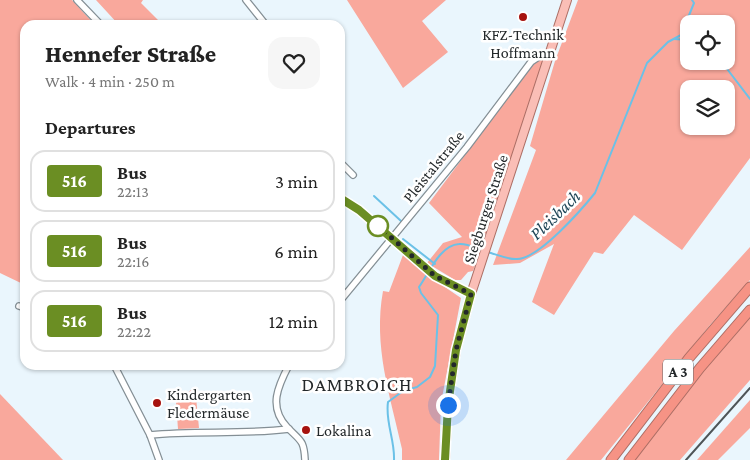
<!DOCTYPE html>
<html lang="en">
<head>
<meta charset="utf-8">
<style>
	:root { --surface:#fff; --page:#f6f6f6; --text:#222; --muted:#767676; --line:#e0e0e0 }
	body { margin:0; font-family:"Crimson Pro",serif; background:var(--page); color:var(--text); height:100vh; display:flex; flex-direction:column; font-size:19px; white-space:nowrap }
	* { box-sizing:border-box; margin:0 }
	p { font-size:16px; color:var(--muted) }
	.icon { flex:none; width:28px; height:28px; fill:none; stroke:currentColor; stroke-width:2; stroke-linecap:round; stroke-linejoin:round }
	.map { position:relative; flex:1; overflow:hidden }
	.side { position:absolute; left:20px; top:20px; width:325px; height:350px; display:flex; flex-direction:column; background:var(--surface); border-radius:15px; box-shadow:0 1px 4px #0004 }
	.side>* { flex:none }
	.badge { padding:0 10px; border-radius:4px; font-size:18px; line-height:32px }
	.controls { position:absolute; left:680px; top:15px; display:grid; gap:10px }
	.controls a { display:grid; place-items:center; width:55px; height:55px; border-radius:10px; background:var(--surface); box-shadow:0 1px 4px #0004; font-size:25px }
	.you { position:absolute; width:25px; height:25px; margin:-12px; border:4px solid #fff; border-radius:50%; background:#1a73e8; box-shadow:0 0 0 8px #1a73e833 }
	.map>.badge { position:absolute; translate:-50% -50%; box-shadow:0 0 0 2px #fff }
	h2 { padding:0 25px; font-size:19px; line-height:45px }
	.round { display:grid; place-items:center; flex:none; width:52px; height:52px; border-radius:15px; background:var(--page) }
	.headline { display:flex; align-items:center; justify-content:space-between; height:85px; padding:0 25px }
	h1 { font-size:24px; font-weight:800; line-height:38px }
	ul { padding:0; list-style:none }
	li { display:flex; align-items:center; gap:15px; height:62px; margin:0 10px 8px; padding:0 15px; border:2px solid var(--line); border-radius:15px }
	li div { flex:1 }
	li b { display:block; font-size:19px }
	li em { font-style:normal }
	li .badge { min-width:55px; font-weight:700; text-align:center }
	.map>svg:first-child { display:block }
</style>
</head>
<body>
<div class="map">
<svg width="750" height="460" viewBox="0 0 750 460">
	<rect width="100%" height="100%" fill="#eaf6fd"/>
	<g fill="#f9a89c" fill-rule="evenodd">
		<path d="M0,0h72l23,25h-70v260l-25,-12z"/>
		<path d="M96,0h47l-2,3 20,20 -42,2z"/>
		<path d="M347,0h99l-24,21 26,31 -45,36z"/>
		<path d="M578,0h172v158l-68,92 -48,-35 -31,39 -9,-2 -40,63 -22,-13 22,-58 -34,19 -27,2 43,-115 -6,-4 25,-85zM689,24h37v37h-37zM689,89h37v37h-37z"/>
		<path d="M538,58l6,2 -71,211 -5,1 -7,8h-6l-28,-17 16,-20 19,-6 -33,-34z"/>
		<path d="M750,247v33l-40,45 -109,135h-35l108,-129z"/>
		<path d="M403,255l30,24 28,19 -20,105 -2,57h-37v-11c-12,-54 -29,-103 -19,-158l6,1z"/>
		<path d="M750,317v63l-70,80h-45l67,-91z"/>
		<path d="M195,387l4,41 -21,1 -2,-27z"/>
		<path d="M0,394l63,66h-63z"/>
		<path d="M750,400v28l-32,32h-21z"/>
	</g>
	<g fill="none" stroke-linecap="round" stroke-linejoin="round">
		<g stroke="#6bc1e7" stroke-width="2">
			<path d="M674,39l15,1"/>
			<path d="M721,61l29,38"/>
			<path d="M374,196l27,25"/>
			<path d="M403,239l32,25"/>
			<path d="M487,252c9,2 21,8 30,7 22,0 65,-50 78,-66l52,-130 21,-21 13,-7 13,-32 -2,-3"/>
			<path d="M394,460c1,-20 -9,-38 -6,-58l15,-11 14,-4 13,-10 5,-11 3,-51 -17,-22 -2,-6c10,-14 21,-42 40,-43 7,-1 17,4 23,6"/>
		</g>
		<g stroke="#848f95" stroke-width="8">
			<g id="minor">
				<path d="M77,0l24,25"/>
				<path d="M246,0l20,25"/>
				<path d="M340,162l13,13"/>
				<path d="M340,198l19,12 76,66 36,18"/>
				<path d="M340,301l127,-154 64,-85 12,-8 6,-1"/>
				<path d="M19,306l6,2"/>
				<path d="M114,365l36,70 9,25"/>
				<path d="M289,365c-11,21 -21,42 -2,62 13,14 17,12 18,33"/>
				<path d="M150,435c46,-5 92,0 139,-6"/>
			</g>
		</g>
		<g stroke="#ac6e65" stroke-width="10">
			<path id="major" d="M445,460l3,-55 8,-55 15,-56 96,-294"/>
		</g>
		<g stroke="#ac6e65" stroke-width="11">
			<g id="highway">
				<path d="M611,460l78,-102 61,-71"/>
				<path d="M629,460l71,-92 50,-58"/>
			</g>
		</g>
		<use href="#minor" stroke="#fff" stroke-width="5.5"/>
		<use href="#major" stroke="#fabeb6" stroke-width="8"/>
		<use href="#highway" stroke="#f69385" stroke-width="9"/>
		<path stroke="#4e5558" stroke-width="2" d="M686,460l64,-72"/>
	</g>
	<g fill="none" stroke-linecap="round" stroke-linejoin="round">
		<g stroke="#fff" stroke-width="11">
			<path id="line" d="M340,198l19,12 76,66 36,18 -15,56 -8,55 -3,55"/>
		</g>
		<use href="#line" stroke="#6b8e23" stroke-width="8"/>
		<path stroke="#23282a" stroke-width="5" stroke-dasharray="0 9" d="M378,226l57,50 36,18 -15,56 -8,55"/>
	</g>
	<g fill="#a6120e" stroke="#fff" stroke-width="2">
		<circle cx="523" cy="17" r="5"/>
		<circle cx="157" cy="403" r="5"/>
		<circle cx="306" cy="430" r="5"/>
	</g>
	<circle fill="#fff" stroke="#6b8e23" stroke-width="2.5" cx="378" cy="226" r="10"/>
	<g text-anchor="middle" stroke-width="5" stroke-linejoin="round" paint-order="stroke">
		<rect fill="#fff" stroke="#65686a" stroke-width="1" x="663" y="359.5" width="30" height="25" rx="4"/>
		<g font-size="15" font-weight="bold" fill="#23282a">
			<text x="678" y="377">A 3</text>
		</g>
		<g font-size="16" fill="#23282a" stroke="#fff" text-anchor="start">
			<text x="523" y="40" text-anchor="middle">KFZ-Technik<tspan x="523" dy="18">Hoffmann</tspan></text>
			<text x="167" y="400">Kindergarten<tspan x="167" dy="18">Fledermäuse</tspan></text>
			<text x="316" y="436">Lokalina</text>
		</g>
		<g font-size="16" fill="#23282a" stroke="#fff">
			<text transform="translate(433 166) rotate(-51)" y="6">Pleistalstraße</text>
			<text transform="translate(485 209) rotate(-72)" y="6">Siegburger Straße</text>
		</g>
		<g font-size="18" font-style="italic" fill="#1f4556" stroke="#fff">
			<text transform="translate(555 215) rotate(-44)" y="6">Pleisbach</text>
		</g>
		<g font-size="19" letter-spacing="1" fill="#23282a" stroke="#fff">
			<text x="357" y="391">DAMBROICH</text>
		</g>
	</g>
</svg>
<div class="controls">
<a><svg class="icon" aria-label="locate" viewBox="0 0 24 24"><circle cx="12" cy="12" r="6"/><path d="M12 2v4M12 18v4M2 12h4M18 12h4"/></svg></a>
<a><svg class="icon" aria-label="layers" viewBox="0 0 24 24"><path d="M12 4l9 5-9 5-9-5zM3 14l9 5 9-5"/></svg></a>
</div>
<div class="you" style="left:448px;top:405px"></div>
<section class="side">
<div class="headline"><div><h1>Hennefer Straße</h1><p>Walk · 4 min · 250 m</p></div><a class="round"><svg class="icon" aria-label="heart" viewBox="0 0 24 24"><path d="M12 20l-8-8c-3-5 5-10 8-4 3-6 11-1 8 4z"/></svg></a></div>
<h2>Departures</h2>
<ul>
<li><span class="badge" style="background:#6b8e23;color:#fff">516</span><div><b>Bus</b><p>22:13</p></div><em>3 min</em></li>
<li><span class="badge" style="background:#6b8e23;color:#fff">516</span><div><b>Bus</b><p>22:16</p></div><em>6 min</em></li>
<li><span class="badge" style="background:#6b8e23;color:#fff">516</span><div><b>Bus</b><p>22:22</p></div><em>12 min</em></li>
</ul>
</section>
</div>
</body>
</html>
